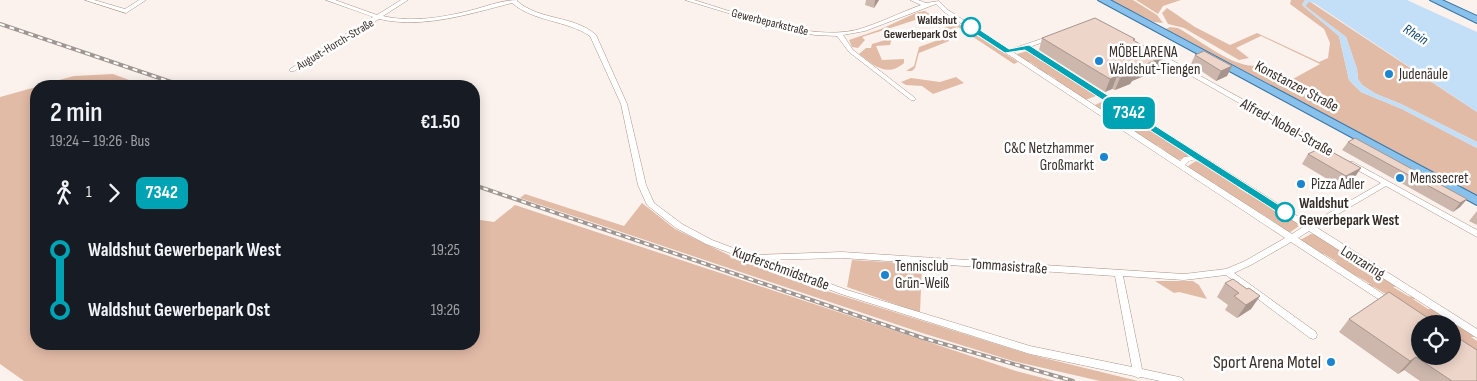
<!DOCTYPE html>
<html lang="en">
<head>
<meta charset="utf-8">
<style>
	:root { --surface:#171b24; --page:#242831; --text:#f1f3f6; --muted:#9ea1a6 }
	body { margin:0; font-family:"Sofia Sans Condensed",sans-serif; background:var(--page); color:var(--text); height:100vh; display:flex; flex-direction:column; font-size:19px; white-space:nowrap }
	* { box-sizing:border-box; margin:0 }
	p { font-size:16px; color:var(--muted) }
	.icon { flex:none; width:28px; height:28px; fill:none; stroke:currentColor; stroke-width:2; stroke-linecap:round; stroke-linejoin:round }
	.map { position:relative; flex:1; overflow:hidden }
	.side { position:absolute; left:30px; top:80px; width:450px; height:270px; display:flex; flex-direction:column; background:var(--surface); border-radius:20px; box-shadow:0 2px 12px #0003 }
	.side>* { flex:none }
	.badge { padding:0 10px; border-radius:8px; font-size:18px; line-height:32px }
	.buttons { position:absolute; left:1411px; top:315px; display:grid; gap:10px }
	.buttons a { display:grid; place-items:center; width:50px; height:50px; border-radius:50%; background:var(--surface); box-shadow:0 2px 12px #0003; font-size:25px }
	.map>.badge { position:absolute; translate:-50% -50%; box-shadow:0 0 0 2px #fff }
	.legs { display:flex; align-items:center; gap:8px; height:55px; padding:0 20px; font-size:16px }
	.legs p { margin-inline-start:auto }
	.summary { display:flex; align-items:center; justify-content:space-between; height:85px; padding:0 20px }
	h1 { font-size:28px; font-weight:600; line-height:38px }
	ul { padding:0 20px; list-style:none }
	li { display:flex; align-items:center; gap:18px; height:60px; font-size:19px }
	li i { display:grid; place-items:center; width:8px; height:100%; margin:0 6px; background:currentColor }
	li i::after { content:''; width:12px; height:12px; margin:-6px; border:4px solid; border-radius:50%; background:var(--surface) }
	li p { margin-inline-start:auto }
	li:first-child i { background:linear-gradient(#0000 50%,currentColor 0) }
	li:last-child i { background:linear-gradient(currentColor 50%,#0000 0) }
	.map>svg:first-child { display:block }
</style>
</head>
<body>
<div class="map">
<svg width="1477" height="381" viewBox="0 0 1477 381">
	<rect width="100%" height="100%" fill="#fcf2ed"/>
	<g fill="#e2bba6">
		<path d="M1110,0h23l24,15 6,8 -9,-1z"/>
		<path d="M1136,0h45l-18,6 -5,8z"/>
		<path d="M1291,0h14l-3,5 37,31 10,44 12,12 41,17 75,39v47l-311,-166 4,-2 8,1c21,11 62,46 84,36l29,16 29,-16 -59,-28 -25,12 13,10 -10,2 -55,-32 -16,-4 -6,-11 5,-5 28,19 35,18 27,-12 62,29 9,-4 2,-15 -6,-14 -34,-25z"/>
		<path d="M1309,1l168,111v30l-76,-38 -25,-10 -14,-9 -4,-6 -1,-10 -11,-32 -41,-31z"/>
		<path d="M925,11l6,4 -69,22 3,3 -7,8 -6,-1 -3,-7 32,-11 37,-17z"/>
		<path d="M953,24h6l59,38 -4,2 -56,-37 -10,3 -4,-3z"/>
		<path d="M892,38l-2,7 -14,1 6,14 22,-1v4c-17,15 -31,2 -45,-9l7,-6h5l1,-4z"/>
		<path d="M941,39h7l1,2 -30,12 -4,15 -3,3h-6l8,-5 5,-19z"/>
		<path d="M1027,51l11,5h-4l7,5h5l20,13h-4l15,7h-4c8,6 18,6 23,15l-11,4 -27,-19h-5l3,-2 -8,-5h-5l-6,-7 -7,-5h-6l-7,-6v-2z"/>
		<path d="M113,74l32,12h-108l37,-10z"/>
		<path d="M956,77l8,6 -31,11 -11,-8 -16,-1 -5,-3 10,-4 29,4z"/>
		<path d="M36,87v257h438v-125l20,3 21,-17 501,166 39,10h-1031l-24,-17v-267z"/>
		<path d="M1103,101l15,6h-4c6,4 12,5 16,8h-4c8,6 16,8 25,13h-5l9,6 8,2h-4c9,7 25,9 29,20l-9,4 -17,-8h5l-10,-7h-6l-23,-15 5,-1 -9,-6h-6l3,-1c-10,-7 -20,-8 -26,-17z"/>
		<path d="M1196,161l20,8 -5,1c10,6 21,10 31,16l-5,1 11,7h7l42,28 2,4 -10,7 -20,-11h5l-12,-8h-6l-44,-29h5c-10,-7 -22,-8 -29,-19z"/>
		<path d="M525,194l99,32 18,-23 33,26 66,32 89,31 198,62 110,27h-38l-87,-20 -91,-28 -402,-135z"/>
		<path d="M1311,234l6,1 30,18 -5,1 13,8 10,3h-5l13,9 7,1 19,11 -6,1 15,9 10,3h-5l15,10h7l42,28h-6l6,4v18l-24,-21 -1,-14h-28l-35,-28 -15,-9 -10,-3h6c-13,-9 -26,-13 -39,-21l6,-1 -13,-8h-7l-17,-14z"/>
		<path d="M852,260l70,4 -2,49 -73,-26z"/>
		<path d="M1155,281h38l6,4 8,14 -28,-7 -5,1z"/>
	</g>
	<path fill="#c3dff8" d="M1305,0h102l70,32v80l-163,-109 -5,-1 -4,4 41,31 11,32 1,10 4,6 14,9 25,10 76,38v6l-75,-39 -41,-17 -12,-12 -10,-44 -37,-31z"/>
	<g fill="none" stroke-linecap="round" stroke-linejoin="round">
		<g stroke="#aa9387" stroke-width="1">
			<g id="street">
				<path d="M85,0h9l31,9 14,-9h7l-20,13z"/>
				<path d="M326,0h9l42,15 24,-15h7l-25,16c30,7 63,1 93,-7 14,-4 27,-9 42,-9l-1,1c23,20 57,14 79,34l31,69 19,81 8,18 28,21 30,16 40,15 90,-3 342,22 42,-5 19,-8 40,-23 -341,-226 -8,-8 -71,27 -22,4 10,15 62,48 1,1 -1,1h-4l-62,-48 -12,-16 -22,-1 -44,-9 -86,-26h9c47,14 114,41 162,30 22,-6 43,-17 65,-25l-11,-5h8l8,3 13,-2 9,9 61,40 38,-13h4v2l-21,8 280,177 71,-41 -31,-17 -1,-2 1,-2h3l124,68v7l-91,-51 -70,41 161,102v9l-168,-107 -11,7 94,62 1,2 -1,2 -3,1 -3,-1 -95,-62 -40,23 -17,8 82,59 1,3 -1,3 -3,1 -3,-1 -84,-63 -42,5 -61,-4 19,93 37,8 3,1 2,3h-24l-19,-4 -3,1 -4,-2 -104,-22 -189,-60 -135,-50 -30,-16 -29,-23 -9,-20 -17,-81 -31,-68c-24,-16 -56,-14 -78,-33 -43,11 -89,26 -133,16l-85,52h-4v-2l83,-52zM1024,48l168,108 -8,1 -4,4 -167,-109zM1197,159l106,68 -11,7 -107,-69 4,-4zM842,258l273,18 17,91 -102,-21 -183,-56 -81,-30z"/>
				<path d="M1155,51l178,98 1,2 -4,2h-3l-174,-99 -1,-1z"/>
			</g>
		</g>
		<g stroke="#3a73a1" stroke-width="2">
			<g id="primary">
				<path d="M1098,0h12l367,196v9z"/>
				<path d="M1430,0h12l35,16v7z"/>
			</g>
		</g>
		<use href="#street" fill="#fff" fill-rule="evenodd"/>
		<use href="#primary" fill="#89c1ed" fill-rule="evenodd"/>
		<g stroke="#a09691" stroke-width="4">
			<g id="rail">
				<path d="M0,24l183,62"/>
				<path d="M474,185l449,153 150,43"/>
			</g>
		</g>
		<use href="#rail" stroke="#fff" stroke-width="2" stroke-dasharray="5" stroke-linecap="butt"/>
	</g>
	<g fill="#cdb7ad">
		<path d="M866,0h13l-5,8 -9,-3z"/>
		<path d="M1042,38l93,1 -1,2 24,29 -26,11 -2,3 -15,6 -3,-1 -7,3 -66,-42z"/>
		<path d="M1195,55l37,11 -5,10 -11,5 -25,-17z"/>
		<path d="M1348,142l119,57 -7,8 -7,5 -111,-62z"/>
		<path d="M1308,154l53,14 -7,10 -15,8 -37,-22z"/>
		<path d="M1477,211v14l-8,-4z"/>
		<path d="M1225,283l22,6 13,7 -9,13 -14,9 -12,-8 3,-5 -11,-8z"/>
		<path d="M1349,319l128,62h-57l-16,-11 -6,4 -59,-42z"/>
	</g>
	<g fill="#a7958d">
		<path d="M875,0h4l-5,8z"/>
		<path d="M1163,57l-5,13 -26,11 -2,3 -15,6 5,-12 13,-8z"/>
		<path d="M1232,66l-5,10 -11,5 5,-10z"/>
		<path d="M1117,76l-5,13 -7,3 5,-13z"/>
		<path d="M1361,168l-7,10 -15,8 7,-10z"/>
		<path d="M1467,199l-7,8 -7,5 7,-9z"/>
		<path d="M1260,296l-9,13 -14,9 9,-13z"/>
		<path d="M1416,357l-12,13 -6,4 12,-13z"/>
	</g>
	<g fill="#eed5c9" stroke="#a7958d">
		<path d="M1095,18l40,21 -2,1 30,17 -30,13 2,1 -15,7 -3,-2 -7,3 -68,-41z"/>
		<path d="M1204,51l28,15 -11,5 -26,-16z"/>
		<path d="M1355,138l112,61 -7,4 -112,-61z"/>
		<path d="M1323,147l38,21 -15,8 -38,-22z"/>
		<path d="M1233,279l14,10 2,-1 11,8 -14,9 -12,-9 5,-3 -14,-10z"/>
		<path d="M1389,292l48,32h-17v32h32v-22l25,16v31h-25l-36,-24 -6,4 -61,-42z"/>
	</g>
	<path fill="#00a3b4" stroke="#fff" d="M968,26h6l35,23 20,-4 261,167 -1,3h-7l-257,-165 -20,3 -37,-24z"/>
	<g fill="#fff" stroke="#00a3b4" stroke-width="2.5">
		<circle cx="971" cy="27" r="9"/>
		<circle cx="1285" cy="212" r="9"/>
	</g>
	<g fill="#1c85cf" stroke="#fff" stroke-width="2">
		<circle cx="1099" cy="61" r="5"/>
		<circle cx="1389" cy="74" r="5"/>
		<circle cx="1104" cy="157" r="5"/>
		<circle cx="1400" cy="178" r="5"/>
		<circle cx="1301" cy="184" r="5"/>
		<circle cx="885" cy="275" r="5"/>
		<circle cx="1331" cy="362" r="5"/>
	</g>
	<g text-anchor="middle" stroke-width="5" stroke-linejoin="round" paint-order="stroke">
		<g font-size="12" font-weight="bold" fill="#382e29" stroke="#fff" text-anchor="end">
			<text x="957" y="24">Waldshut<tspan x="957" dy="14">Gewerbepark Ost</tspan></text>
		</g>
		<g font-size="12" fill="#382e29" stroke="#fff">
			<text transform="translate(770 22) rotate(14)" y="4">Gewerbeparkstraße</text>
			<text transform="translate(335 44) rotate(-31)" y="4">August-Horch-Straße</text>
		</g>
		<g font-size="14" font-style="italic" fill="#15476e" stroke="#fff">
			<text transform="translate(1416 34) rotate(32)" y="5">Rhein</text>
		</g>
		<g font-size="15" fill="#382e29" stroke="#fff" text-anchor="start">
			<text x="1109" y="57">MÖBELARENA<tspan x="1109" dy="17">Waldshut-Tiengen</tspan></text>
			<text x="1399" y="79">Judenäule</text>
			<text x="1094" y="153" text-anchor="end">C&amp;C Netzhammer<tspan x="1094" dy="17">Großmarkt</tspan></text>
			<text x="1410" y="183">Menssecret</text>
			<text x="1311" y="189">Pizza Adler</text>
			<text x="895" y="271">Tennisclub<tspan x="895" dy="17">Grün-Weiß</tspan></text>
		</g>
		<g font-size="15" fill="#382e29" stroke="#fff">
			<text transform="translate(1297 86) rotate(28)" y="5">Konstanzer Straße</text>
			<text transform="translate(1287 127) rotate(29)" y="5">Alfred-Nobel-Straße</text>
			<text transform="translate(1363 262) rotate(32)" y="5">Lonzaring</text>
			<text transform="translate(1009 266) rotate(4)" y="5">Tommasistraße</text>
			<text transform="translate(781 268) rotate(20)" y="5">Kupferschmidstraße</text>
		</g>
		<g font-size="15" font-weight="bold" fill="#382e29" stroke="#fff" text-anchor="start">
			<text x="1299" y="208">Waldshut<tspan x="1299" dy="17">Gewerbepark West</tspan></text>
		</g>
		<g font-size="18" fill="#382e29" stroke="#fff" text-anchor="end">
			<text x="1321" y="368">Sport Arena Motel</text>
		</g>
	</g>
</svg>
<div class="buttons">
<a><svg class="icon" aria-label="locate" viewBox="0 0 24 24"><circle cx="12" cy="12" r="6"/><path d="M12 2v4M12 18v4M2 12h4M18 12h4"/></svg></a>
</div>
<b class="badge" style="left:1129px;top:113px;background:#00a3b4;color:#fff">7342</b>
<section class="side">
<div class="summary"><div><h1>2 min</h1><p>19:24 – 19:26 · Bus</p></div><b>€1.50</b></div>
<div class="legs"><svg class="icon" aria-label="walk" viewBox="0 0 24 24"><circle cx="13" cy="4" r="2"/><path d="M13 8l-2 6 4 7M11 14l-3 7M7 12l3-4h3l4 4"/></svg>1<svg class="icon" aria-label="forward" viewBox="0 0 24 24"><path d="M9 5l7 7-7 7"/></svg><b class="badge" style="background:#00a3b4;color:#fff">7342</b></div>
<ul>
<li><i style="color:#00a3b4"></i><b>Waldshut Gewerbepark West</b><p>19:25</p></li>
<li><i style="color:#00a3b4"></i><b>Waldshut Gewerbepark Ost</b><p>19:26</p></li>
</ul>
</section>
</div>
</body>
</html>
